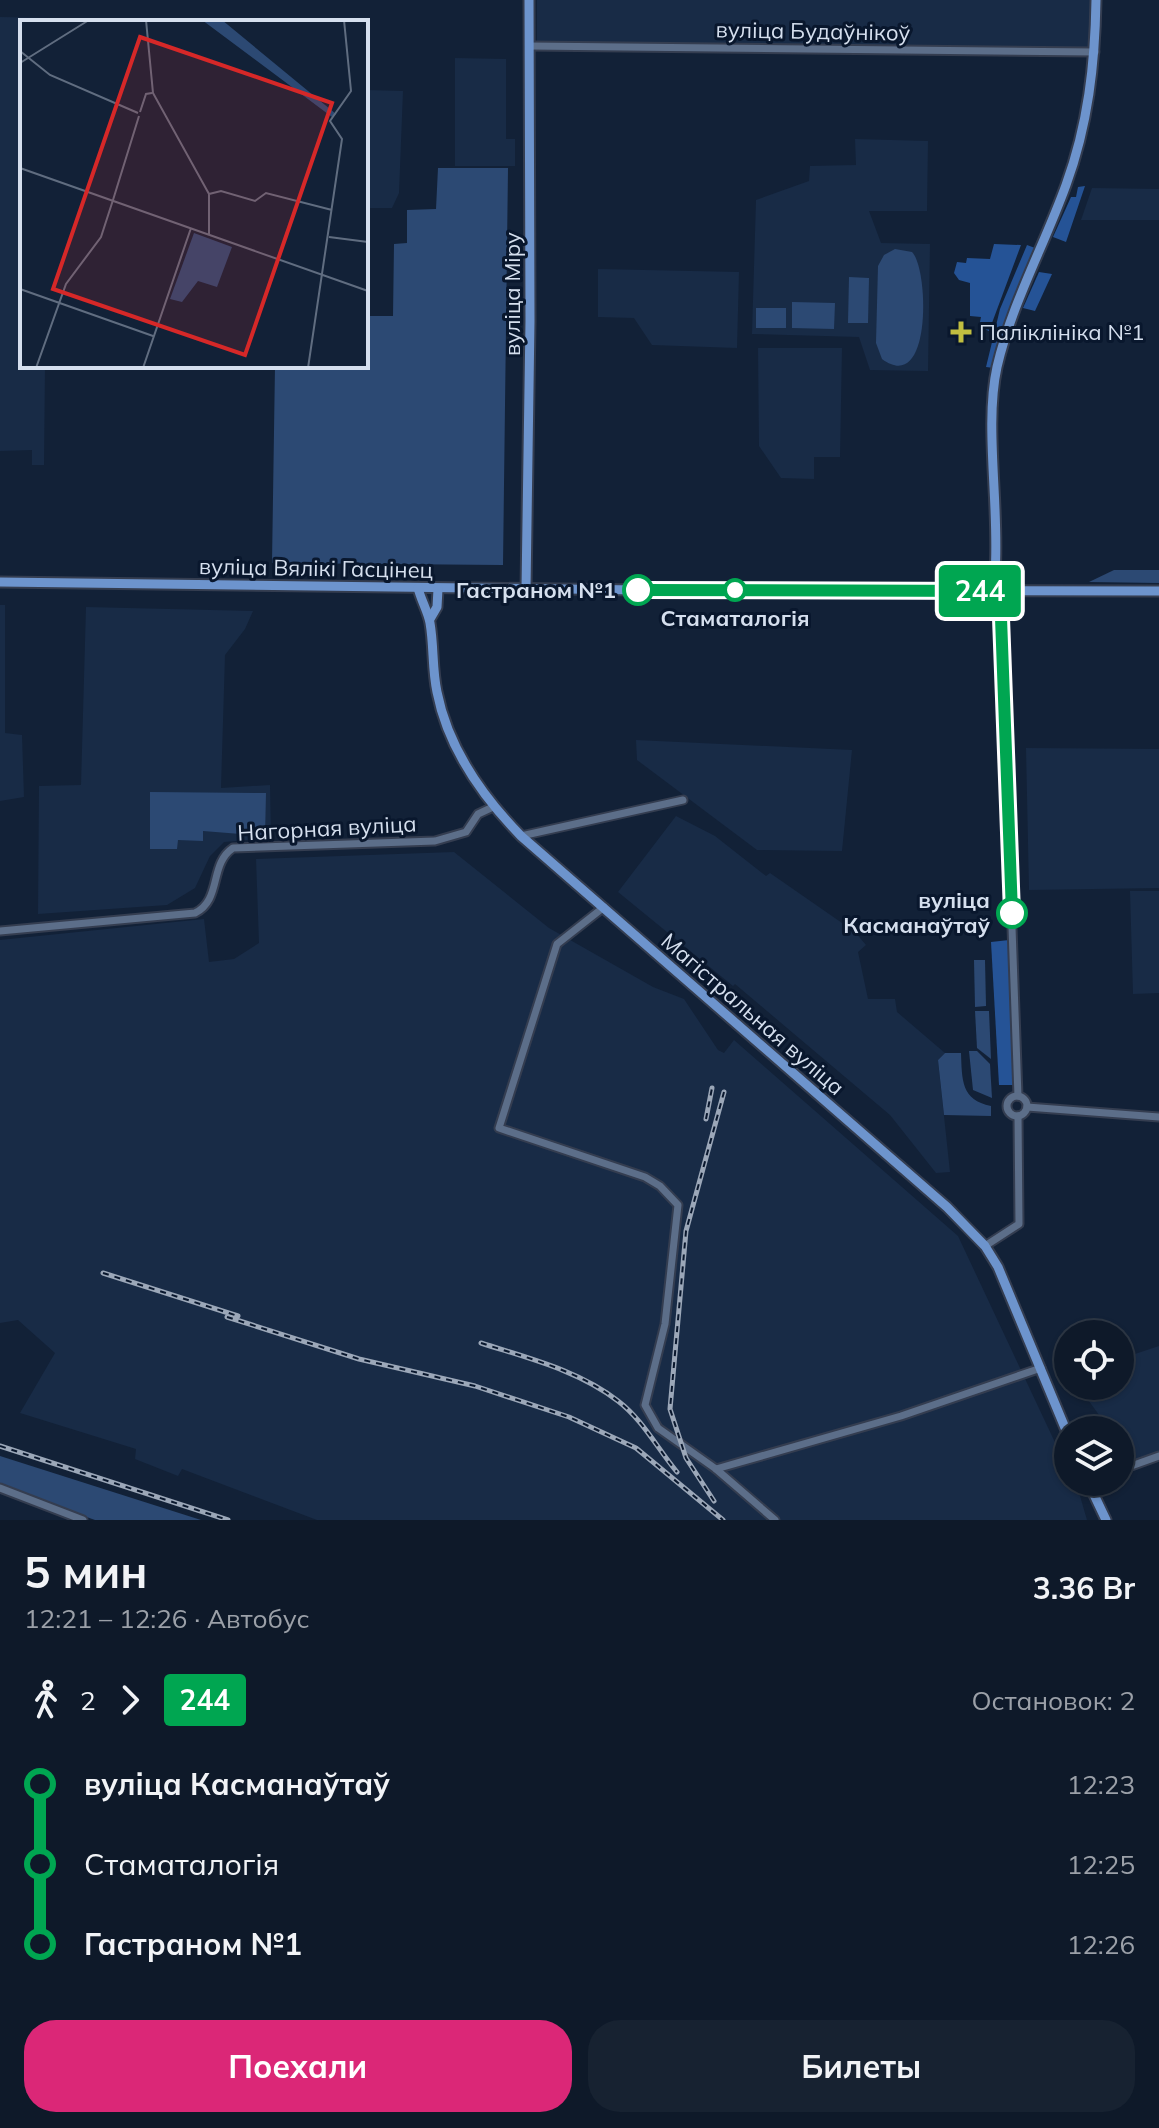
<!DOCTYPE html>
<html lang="ru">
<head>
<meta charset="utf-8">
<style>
	:root { --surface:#0e1929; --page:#172231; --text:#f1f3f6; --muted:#9ba0a8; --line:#2e3846; --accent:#db2777 }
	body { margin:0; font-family:Mulish,sans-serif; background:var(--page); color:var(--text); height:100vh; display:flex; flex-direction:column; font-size:30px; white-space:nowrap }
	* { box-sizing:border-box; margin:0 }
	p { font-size:26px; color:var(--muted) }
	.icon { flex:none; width:44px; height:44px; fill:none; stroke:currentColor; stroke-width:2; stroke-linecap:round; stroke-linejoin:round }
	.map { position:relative; height:1520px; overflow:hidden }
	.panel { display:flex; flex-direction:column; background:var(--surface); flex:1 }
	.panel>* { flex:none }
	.badge { padding:0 16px; border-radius:6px; font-size:28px; line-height:52px }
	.fabs { position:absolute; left:1054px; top:1320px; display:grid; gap:16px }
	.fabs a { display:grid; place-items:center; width:80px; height:80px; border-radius:50%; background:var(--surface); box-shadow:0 2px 6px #0004,0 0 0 2px var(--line); font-size:40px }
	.map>.badge { position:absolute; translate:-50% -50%; box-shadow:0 0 0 4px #fff }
	.legs { display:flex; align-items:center; gap:12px; height:88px; padding:0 24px; font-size:26px }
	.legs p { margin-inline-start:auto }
	.head { display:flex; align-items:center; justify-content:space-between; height:136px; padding:0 24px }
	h1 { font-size:44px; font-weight:700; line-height:60px }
	.cta { display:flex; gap:16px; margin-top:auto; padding:16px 24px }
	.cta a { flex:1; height:92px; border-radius:32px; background:var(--accent); color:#fff; font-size:32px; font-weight:700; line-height:92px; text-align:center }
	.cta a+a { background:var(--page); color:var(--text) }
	ul { padding:0 24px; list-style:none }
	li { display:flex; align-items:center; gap:28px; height:80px; font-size:30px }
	li i { display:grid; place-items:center; width:12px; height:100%; margin:0 10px; background:currentColor }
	li i::after { content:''; width:20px; height:20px; margin:-10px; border:6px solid; border-radius:50%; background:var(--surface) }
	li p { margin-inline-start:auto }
	li:first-child i { background:linear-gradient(#0000 50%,currentColor 0) }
	li:last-child i { background:linear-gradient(currentColor 50%,#0000 0) }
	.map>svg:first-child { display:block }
</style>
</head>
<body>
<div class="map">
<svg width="1159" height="1520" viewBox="0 0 1159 1520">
	<rect width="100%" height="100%" fill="#122137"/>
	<g fill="#182b46">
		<path d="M537,0h554v48l-554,-6z"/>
		<path d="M0,17l152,3 -130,2v344h23l-1,99h-12v-15l-32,1z"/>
		<path d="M455,58l51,1v80h9v27h-60z"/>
		<path d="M366,90l37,1 -4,102 -7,15h-26z"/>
		<path d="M855,139l73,2 -1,70h-58l12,32 49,1 -2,127 -58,-1 -11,-33 -107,-3 4,-134 53,-19 1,-15 46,-1z"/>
		<path d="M1092,188l67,1v31h-78z"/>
		<path d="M598,269l141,3 -2,76 -85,-3 -18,-27 -36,-1z"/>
		<path d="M758,348h84l-2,109h-26v22l-33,-1 -22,-32z"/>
		<path d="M0,605h5v128l17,2 2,62 -24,4z"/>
		<path d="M86,607l167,4 -8,18 -20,26 -4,133 49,-3 1,53 -47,4 -14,14 -15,32 -28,17 -129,9 1,-128 42,-1z"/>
		<path d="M636,740l216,10 -10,101 -85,-1 -120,-90z"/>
		<path d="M1026,748l133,1v139l-130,2z"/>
		<path d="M676,816l39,20 51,40 4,-3 85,59 11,13 -8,7 10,47h27l2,13 48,41 -7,7 12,112 -14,1 -46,-58 -155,-131 -2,2 -115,-94z"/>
		<path d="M454,852l95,76 104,59 31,12 34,51 6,3 10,-13 224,196 110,234v12h5l7,14 7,24h-770l-135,-51 -4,7 -43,-17 1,-10 -116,-36 35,-60 -37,-33 -18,3v-383l204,-21 5,43 25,-3 25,-16 -3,-84z"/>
		<path d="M1130,891h29v102l-26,1z"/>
		<path d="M1159,1346v106l-27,9 -12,-16v-15h-10l-32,-44h42v-27z"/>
	</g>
	<g fill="#2c4973">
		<path d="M438,168h70l-5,397 -231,-2 3,-197h91v-50h27l1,-72 13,-1v-33l29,-1z"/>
		<path d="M895,249l17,3c17,17 20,144 -30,107l-6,-16 2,-77 6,-11z"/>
		<path d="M849,277l20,1 -1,45h-20z"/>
		<path d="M792,302l43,1 -1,26 -42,-1z"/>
		<rect x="756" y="308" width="30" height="20"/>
		<path d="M1114,570h45v13l-70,-1z"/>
		<path d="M150,792l116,1 -1,43 -62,-5v10l-25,-1 -1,9h-27z"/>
		<path d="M974,960h11l1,46 -11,1z"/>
		<path d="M975,1011h14l2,48 -14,-11z"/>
		<path d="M969,1051h8l13,13 2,34 -19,-8z"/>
		<path d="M945,1053h16c1,27 0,47 30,53v10l-47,-1 -6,-55z"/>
		<path d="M0,1456l201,64h-106l-95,-34z"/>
	</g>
	<g fill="#255396">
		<path d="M1085,186l-19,56 -13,-5 18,-40h5l2,-10z"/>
		<path d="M994,244l27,1 -32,86 -10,-4 2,-10 -11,-1v-33l-11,-3 -5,-7 3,-11 9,1 1,-5 23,1z"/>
		<path d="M1027,245l8,3 -23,54 -18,66 -8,-1 14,-58z"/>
		<path d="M1039,272l13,2 -17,37 -12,-3z"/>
		<path d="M1009,940l4,145h-14l-8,-143z"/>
	</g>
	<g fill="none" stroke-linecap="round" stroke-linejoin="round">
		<g stroke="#343d50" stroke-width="11">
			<g id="minor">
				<path d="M530,46l565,6"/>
				<path d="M1000,591l18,505"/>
				<path d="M521,836l162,-36"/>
				<path d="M604,907l-47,37 -58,184 146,49 15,9 18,19 -13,119 -20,81 13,23 58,41 59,51"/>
				<path d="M0,931l195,-18c27,-13 14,-49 38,-65l202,-7 31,-9 12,-18 15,-7"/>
				<circle cx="1017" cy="1106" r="10"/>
				<path d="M1027,1107l132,10"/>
				<path d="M985,1246l34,-22 -1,-108"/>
				<path d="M716,1469l185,-53 140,-48"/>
				<path d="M1120,1470l39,-14"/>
				<path d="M0,1488l83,32"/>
			</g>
		</g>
		<g stroke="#343d50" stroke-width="13">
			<g id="major">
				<path d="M0,582l639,8 520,1"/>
				<path d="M418,588c3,12 10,24 12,35 4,23 2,46 7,69 11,56 45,104 84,144l426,371 38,39 13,21 70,168"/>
				<path d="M526,589l4,-268 -1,-321"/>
				<path d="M1000,591l-5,-18c5,-64 -11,-147 2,-206 15,-64 47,-121 69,-182 22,-60 29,-121 30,-185"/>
				<path d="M430,619l7,-12 1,-18"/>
				<path d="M1088,1482l18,38"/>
			</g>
		</g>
		<use href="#minor" stroke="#5c6e89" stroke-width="7"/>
		<use href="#major" stroke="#6d94cd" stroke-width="9"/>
		<g stroke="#9ba7b8" stroke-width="5">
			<g id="rail">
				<path d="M706,1119l6,-31"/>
				<path d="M103,1273l135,43"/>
				<path d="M227,1317l132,42 116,27 94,31 67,31 87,72"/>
				<path d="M481,1343c46,15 97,27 137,58 25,19 39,47 59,71"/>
				<path d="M0,1446l228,74"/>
				<path d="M714,1501l-28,-43 -16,-49 16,-178 38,-139"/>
			</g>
		</g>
		<use href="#rail" stroke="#09172d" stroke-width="2" stroke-dasharray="6" stroke-linecap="butt"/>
	</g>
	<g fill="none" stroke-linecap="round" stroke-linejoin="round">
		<g stroke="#fff" stroke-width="18">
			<path id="line-1" d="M638,590l362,1 12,322"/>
		</g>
		<use href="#line-1" stroke="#00a651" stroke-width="12"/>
	</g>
	<path fill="#c1be40" stroke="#09172d" stroke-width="3" d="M957 320h8v8h8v8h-8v8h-8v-8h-8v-8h8z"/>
	<g fill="#fff" stroke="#00a651" stroke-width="4">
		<circle cx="638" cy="590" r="14"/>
		<circle cx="735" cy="590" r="10"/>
		<circle cx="1012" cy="913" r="14"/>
	</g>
	<g text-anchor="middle" stroke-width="6" stroke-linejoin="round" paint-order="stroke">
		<g font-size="22" fill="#d5dfee" stroke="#09172d">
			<text transform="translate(813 31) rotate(1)" y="8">вуліца Будаўнікоў</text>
			<text transform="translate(512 294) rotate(-90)" y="8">вуліца Міру</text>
			<text transform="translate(316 568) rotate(1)" y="8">вуліца Вялікі Гасцінец</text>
			<text transform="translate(327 828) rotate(-3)" y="8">Нагорная вуліца</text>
			<text transform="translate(753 1014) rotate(41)" y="8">Магістральная вуліца</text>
		</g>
		<g font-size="22" fill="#d5dfee" stroke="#09172d" text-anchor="start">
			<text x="979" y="340">Паліклініка №1</text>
		</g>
		<g font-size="22" font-weight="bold" fill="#d5dfee" stroke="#09172d" text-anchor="end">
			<text x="616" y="598">Гастраном №1</text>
			<text x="735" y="626" text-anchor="middle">Стаматалогія</text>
			<text x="990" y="908">вуліца<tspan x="990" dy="25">Касманаўтаў</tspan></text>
		</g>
	</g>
	<g transform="translate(20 20)">
		<rect width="348" height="348" fill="#122137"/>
		<path d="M182,0h20l114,94 -4,3zM174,213l38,14 -15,40 -19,-6 -16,21 -12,-3z" fill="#2c4973"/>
		<path fill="none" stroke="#606d80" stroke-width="2" d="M126,0l7,73 56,101v40M0,31l30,24 88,38M0,43l69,-43M120,92l6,-18 6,-1M0,148l348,123M189,174l12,-3 34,10 11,-8 66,17M93,180l26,-84M309,217l39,5M0,269l133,47M16,348l30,-84 35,-47 12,-37M123,348l48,-140M288,348l34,-229 -12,-18 21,-30 -7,-71"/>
		<path fill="#d62828" fill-opacity="0.15" stroke="#d62828" stroke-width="4" d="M120,17l192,66 -87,252 -192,-66z"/>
		<rect width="348" height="348" fill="none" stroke="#d5dfee" stroke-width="4"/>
	</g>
</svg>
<div class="fabs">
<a><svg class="icon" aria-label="locate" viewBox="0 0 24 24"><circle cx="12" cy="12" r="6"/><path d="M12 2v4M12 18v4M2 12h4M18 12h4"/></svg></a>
<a><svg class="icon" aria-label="layers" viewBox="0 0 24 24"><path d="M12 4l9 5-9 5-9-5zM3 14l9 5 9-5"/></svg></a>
</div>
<b class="badge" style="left:980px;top:591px;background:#00a651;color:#fff">244</b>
</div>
<section class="panel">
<div class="head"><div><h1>5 мин</h1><p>12:21 – 12:26 · Автобус</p></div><b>3.36 Br</b></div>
<div class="legs"><svg class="icon" aria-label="walk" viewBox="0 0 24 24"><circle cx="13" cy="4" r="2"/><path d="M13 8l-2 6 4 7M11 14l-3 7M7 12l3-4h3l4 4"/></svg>2<svg class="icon" aria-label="forward" viewBox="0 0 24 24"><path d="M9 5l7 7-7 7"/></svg><b class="badge" style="background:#00a651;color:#fff">244</b><p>Остановок: 2</p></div>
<ul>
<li><i style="color:#00a651"></i><b>вуліца Касманаўтаў</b><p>12:23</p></li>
<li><i style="color:#00a651"></i><span>Стаматалогія</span><p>12:25</p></li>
<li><i style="color:#00a651"></i><b>Гастраном №1</b><p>12:26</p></li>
</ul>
<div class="cta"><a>Поехали</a><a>Билеты</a></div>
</section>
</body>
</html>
